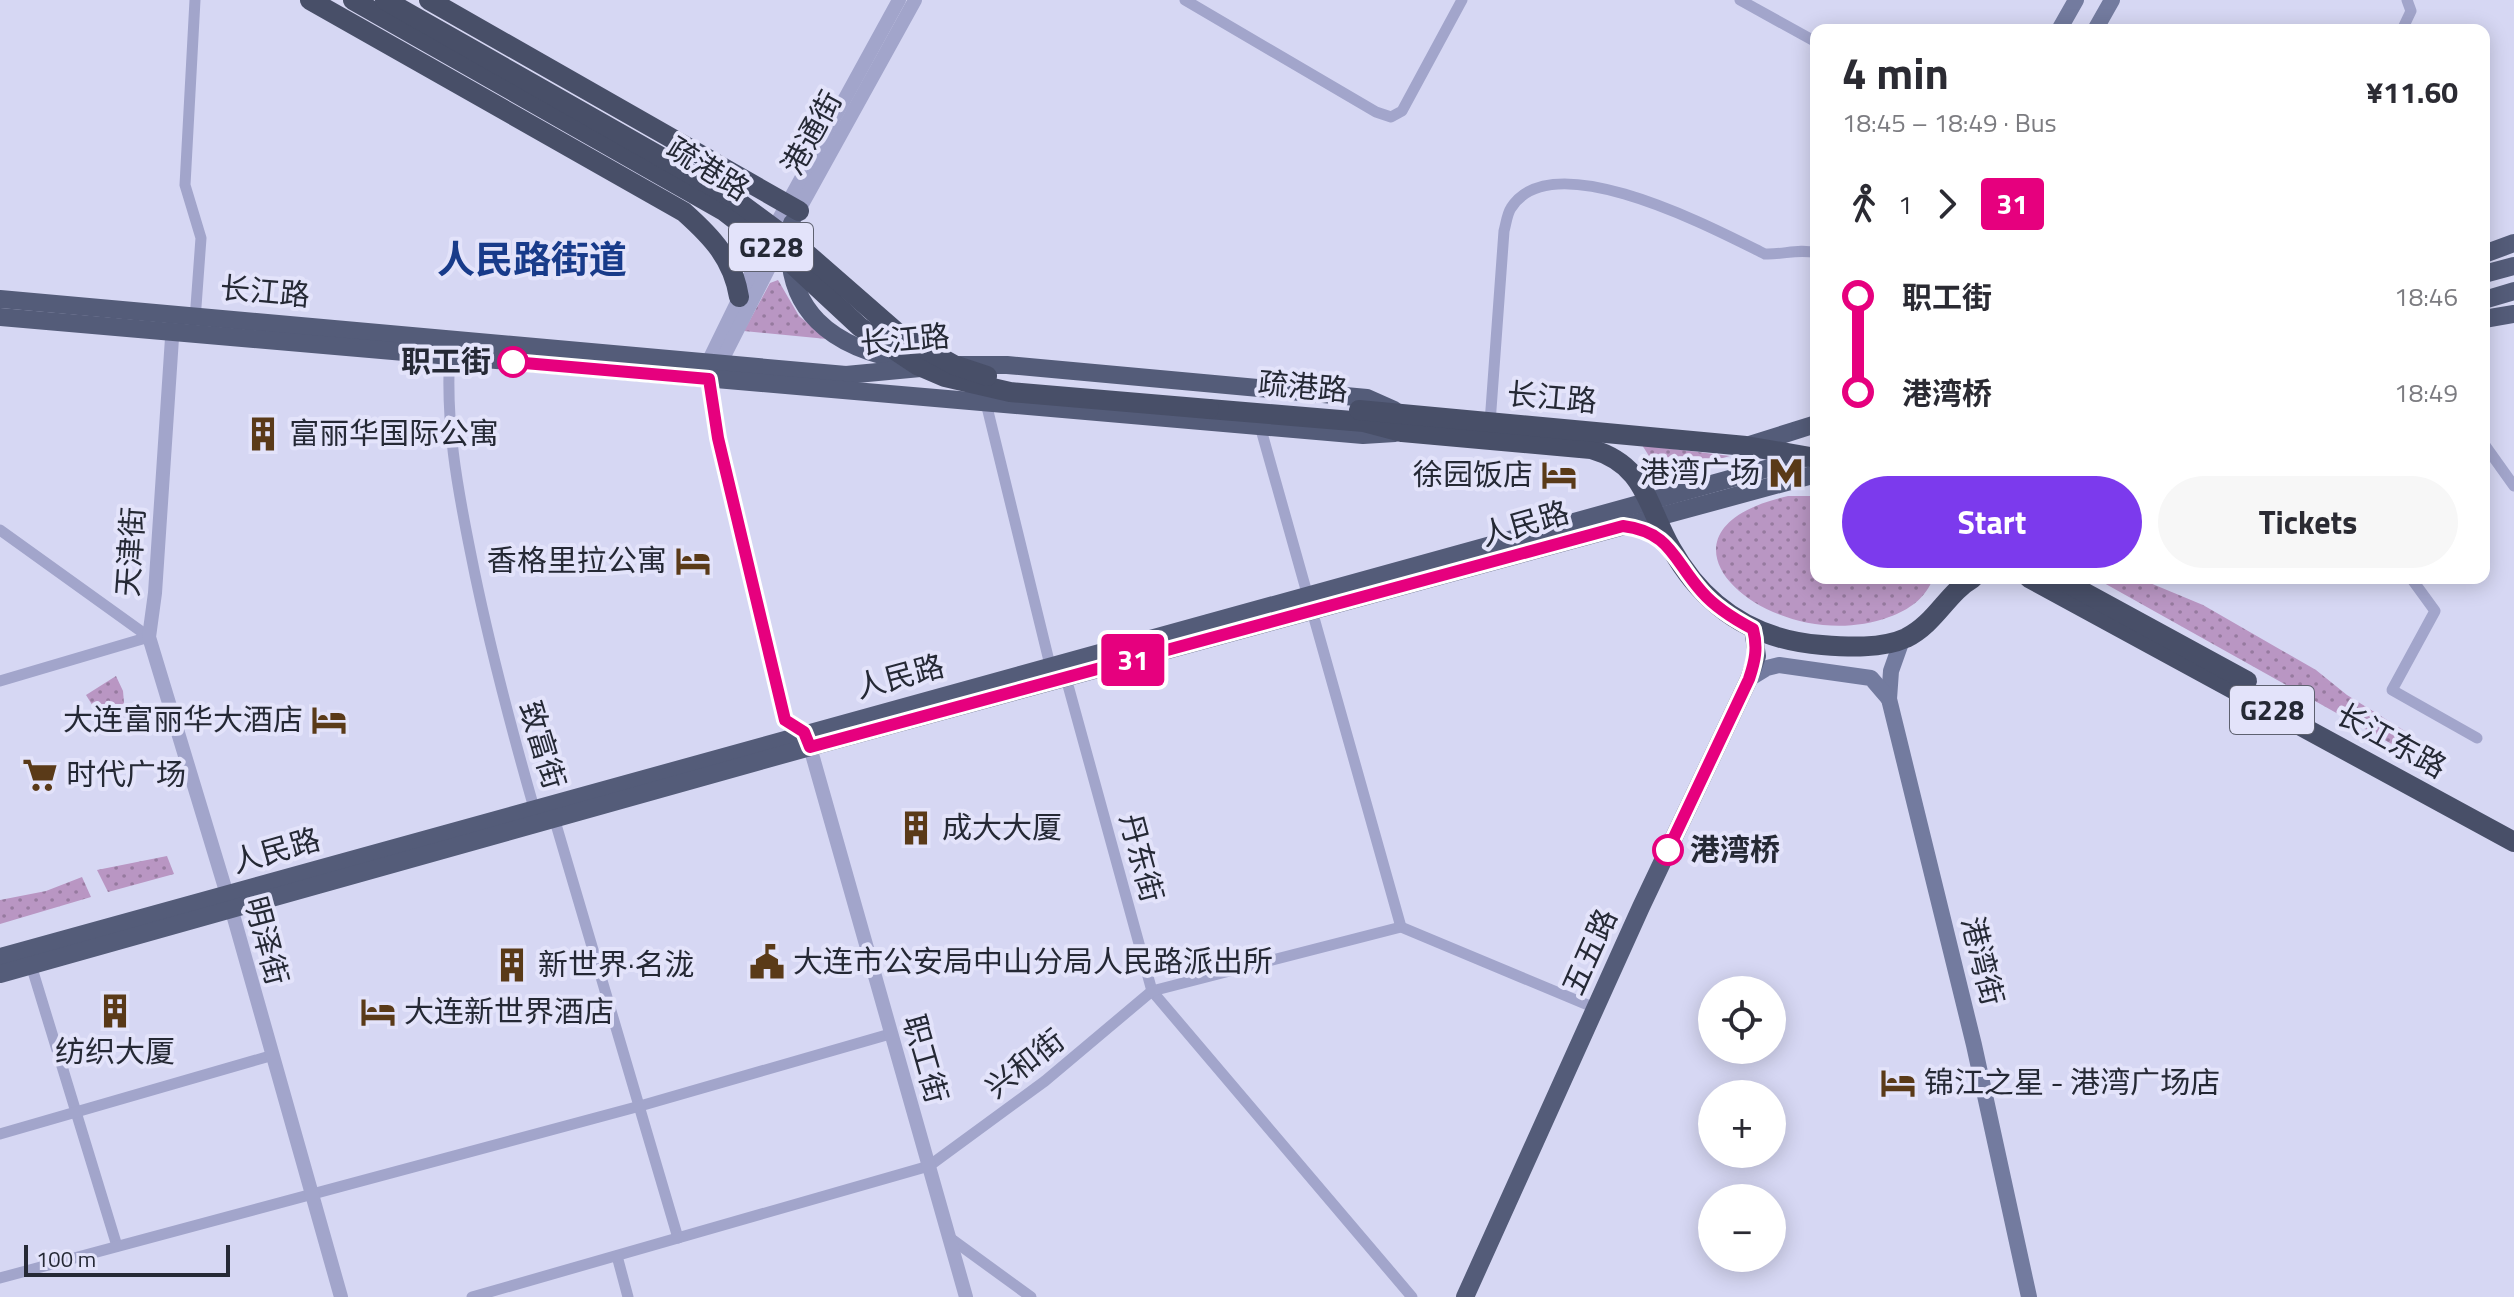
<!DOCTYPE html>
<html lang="en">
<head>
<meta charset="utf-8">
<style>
	:root { --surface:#fff; --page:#f7f7f7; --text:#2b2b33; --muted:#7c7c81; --accent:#7c3aed }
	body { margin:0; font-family:"Titillium Web","Noto Sans SC",sans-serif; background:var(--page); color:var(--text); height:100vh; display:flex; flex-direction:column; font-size:30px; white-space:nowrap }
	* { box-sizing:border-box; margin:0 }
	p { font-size:26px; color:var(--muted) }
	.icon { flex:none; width:44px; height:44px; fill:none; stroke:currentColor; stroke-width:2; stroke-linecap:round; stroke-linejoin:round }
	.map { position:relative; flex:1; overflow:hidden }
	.sheet { position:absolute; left:1810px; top:24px; width:680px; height:560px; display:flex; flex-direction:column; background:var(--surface); border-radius:16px; box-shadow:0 4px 20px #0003 }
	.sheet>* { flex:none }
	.badge { padding:0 16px; border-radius:6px; font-size:28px; line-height:52px }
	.controls { position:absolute; left:1698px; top:976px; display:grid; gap:16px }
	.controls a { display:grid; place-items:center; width:88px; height:88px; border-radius:50%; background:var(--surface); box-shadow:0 4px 20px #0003; font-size:40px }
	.scale { position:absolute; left:24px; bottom:20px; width:206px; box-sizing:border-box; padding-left:8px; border:4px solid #252935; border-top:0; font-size:22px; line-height:28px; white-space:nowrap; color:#252935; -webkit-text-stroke:6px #e3e3fa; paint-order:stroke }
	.map>.badge { position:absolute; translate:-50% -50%; box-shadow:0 0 0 4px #fff }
	.legs { display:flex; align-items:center; gap:12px; height:88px; padding:0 32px; font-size:26px }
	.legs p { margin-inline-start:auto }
	.head { display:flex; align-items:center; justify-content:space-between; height:136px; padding:0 32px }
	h1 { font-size:44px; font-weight:700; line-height:60px }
	.cta { display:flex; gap:16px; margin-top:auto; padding:16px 32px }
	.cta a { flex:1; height:92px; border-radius:48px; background:var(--accent); color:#fff; font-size:32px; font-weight:700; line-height:92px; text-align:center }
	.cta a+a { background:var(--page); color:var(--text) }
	ul { padding:0 32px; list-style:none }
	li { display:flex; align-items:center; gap:28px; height:96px; font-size:30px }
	li i { display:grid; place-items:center; width:12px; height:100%; margin:0 10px; background:currentColor }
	li i::after { content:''; width:20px; height:20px; margin:-10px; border:6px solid; border-radius:50%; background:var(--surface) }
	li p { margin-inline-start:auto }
	li:first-child i { background:linear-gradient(#0000 50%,currentColor 0) }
	li:last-child i { background:linear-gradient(currentColor 50%,#0000 0) }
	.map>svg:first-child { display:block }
</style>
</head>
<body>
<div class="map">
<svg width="2514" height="1297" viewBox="0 0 2514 1297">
	<defs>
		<pattern id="grass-dots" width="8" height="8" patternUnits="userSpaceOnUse" patternTransform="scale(2)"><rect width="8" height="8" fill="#b996c3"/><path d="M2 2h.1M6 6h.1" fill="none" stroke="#967a9f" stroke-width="1.8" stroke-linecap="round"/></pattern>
	</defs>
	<rect width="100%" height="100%" fill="#d6d7f3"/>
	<g fill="url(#grass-dots)">
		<path d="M778,280l21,36 28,23 -83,-8 26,-48z"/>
		<path d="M1642,445l88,11 -69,19z"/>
		<path d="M1788,496h28v82h117c-7,20 -24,32 -44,39 -115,43 -264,-84 -101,-121z"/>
		<path d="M2095,578h43l65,27 113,65 31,25 93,58 -9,13z"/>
		<path d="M116,676l7,15 2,24 -14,20 -25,-40z"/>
		<path d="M167,856l7,18 -66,18 -11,-22z"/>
		<path d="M82,877l9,20 -91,27v-24l46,-9z"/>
	</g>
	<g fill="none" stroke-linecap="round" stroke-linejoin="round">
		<g stroke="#a2a5cb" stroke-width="11">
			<path d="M195,0l-10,185 16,53 -6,82"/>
			<path d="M1185,0l191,112 15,5 11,-6 60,-111"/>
			<path d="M1740,0l76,42"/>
			<path d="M2402,30l9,-19 -4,-11"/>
			<path d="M450,350c-5,71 7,136 21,205 17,86 39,169 63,253l21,13 123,417"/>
			<path d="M986,403l64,262 16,13 86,313 260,306"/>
			<path d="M1490,423l14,-192c2,-7 3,-17 7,-23 41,-66 205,22 254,46 18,1 34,-6 51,-1"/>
			<path d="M1260,426l141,501"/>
			<path d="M2484,444l30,42"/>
			<path d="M0,530l149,107"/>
			<path d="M2411,578l24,33 -43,79 85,48"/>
			<path d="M0,681l149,-44"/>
			<path d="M31,965l86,281"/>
			<path d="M0,1134l270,-78"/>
			<path d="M950,1238l81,59"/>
			<path d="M617,1256l11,41"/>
			<path d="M0,1278l640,-172 250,-72"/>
			<path d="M472,1297l457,-131 116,-85 107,-90 249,-64 194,81"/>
		</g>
		<g stroke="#a2a5cb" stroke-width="14">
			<path d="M899,0l-130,237 -61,125 10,76 67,282 19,12 6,15 156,550"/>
			<path d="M795,217l120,-217"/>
			<path d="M173,323l-18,270 -6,44 83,274 109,386"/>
			<path d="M717,370l63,-124"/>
		</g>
		<g stroke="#737b9f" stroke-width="16">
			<path d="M2059,30l17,-30"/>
			<path d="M2095,30l17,-30"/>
			<path d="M1902,640l-11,31 -2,28 85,346 55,252"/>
			<path d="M1749,679l18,-11 12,-3 92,13 18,21"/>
		</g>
		<g stroke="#545c79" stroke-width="18">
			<path d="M792,223c-14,88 42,127 121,139"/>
			<path d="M2484,254l30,-11"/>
			<path d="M2484,274l30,-8"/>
			<path d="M0,299l846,76 85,-8"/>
			<path d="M2484,300l30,-9"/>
			<path d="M0,317l1363,118 32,-2"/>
			<path d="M2484,319l30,-5"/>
			<path d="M960,365h47l360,33 27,12"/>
			<path d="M1746,446l70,-22"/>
			<path d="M0,957l1809,-500"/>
			<path d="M0,974l810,-227 1006,-273"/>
			<path d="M1465,1297l176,-390 108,-228 8,-23 -4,-27"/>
		</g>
		<g stroke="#484f68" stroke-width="20">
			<path d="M310,0l374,212c28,25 49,47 55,85"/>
			<path d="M429,0l370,211"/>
			<path d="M1209,409l155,13 38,10 189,17c55,16 55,55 80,99 33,59 83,92 151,97 25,2 60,4 84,-7 30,-15 41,-45 67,-60"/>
			<path d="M1359,410l387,36 70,12"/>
			<path d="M2029,578l485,264"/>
			<path d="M2058,578l189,103"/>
		</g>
		<g stroke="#484f68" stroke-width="20">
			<path d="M353,0l371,211 65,50 71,66 57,38 28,12 65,15 199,17"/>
			<path d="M385,0l348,198 65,48 102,89 54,30 33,11"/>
		</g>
	</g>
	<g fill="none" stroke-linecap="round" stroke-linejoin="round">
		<g stroke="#fff" stroke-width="18">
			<path id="line-1" d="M513,362l196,17 9,59 67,282 19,12 6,15 813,-221c48,6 50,34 79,66 14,16 32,27 51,37 5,19 2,32 -4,50l-81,171"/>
		</g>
		<use href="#line-1" stroke="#e6007e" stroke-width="12"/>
	</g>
	<defs>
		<g id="building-bare" transform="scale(2.76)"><path d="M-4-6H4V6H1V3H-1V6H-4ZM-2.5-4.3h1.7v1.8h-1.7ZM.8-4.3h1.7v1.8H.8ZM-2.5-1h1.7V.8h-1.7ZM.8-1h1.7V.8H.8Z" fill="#5a3a18" stroke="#e3e3fa" stroke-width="2.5" paint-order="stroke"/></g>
		<g id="metro-bare" transform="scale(2.76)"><path d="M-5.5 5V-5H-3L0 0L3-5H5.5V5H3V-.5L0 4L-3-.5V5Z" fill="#5a3a18" stroke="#e3e3fa" stroke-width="2.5" paint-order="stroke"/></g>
		<g id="hotel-bare" transform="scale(2.76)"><path d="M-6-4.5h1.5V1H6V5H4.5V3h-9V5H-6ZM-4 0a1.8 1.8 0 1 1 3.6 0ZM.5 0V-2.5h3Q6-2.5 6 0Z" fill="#5a3a18" stroke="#e3e3fa" stroke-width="2.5" paint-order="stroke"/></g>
		<g id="supermarket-bare" transform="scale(2.76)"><path d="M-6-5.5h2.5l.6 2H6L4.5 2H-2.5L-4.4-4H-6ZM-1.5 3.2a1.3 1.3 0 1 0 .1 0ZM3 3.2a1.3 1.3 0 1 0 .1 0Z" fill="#5a3a18" stroke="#e3e3fa" stroke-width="2.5" paint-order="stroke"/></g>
		<g id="civic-bare" transform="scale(2.76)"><path d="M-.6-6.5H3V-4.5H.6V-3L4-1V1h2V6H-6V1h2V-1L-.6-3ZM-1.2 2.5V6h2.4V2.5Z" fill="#5a3a18" stroke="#e3e3fa" stroke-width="2.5" paint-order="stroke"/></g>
	</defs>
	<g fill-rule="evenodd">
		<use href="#building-bare" x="263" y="434"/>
		<use href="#metro-bare" x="1786" y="473"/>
		<use href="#hotel-bare" x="1559" y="475"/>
		<use href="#hotel-bare" x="693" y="561"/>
		<use href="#hotel-bare" x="329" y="720"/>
		<use href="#supermarket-bare" x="40" y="775"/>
		<use href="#building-bare" x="916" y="828"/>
		<use href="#civic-bare" x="767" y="962"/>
		<use href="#building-bare" x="512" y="965"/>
		<use href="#building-bare" x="115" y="1011"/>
		<use href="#hotel-bare" x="378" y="1012"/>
		<use href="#hotel-bare" x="1898" y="1083"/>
	</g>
	<g fill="#fff" stroke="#e6007e" stroke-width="4">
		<circle cx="513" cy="362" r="14"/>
		<circle cx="1668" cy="850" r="14"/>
	</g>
	<g text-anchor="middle" stroke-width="8" stroke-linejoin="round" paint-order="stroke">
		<g fill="#e3e3fa" stroke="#5e6170" stroke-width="2">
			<rect x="729" y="223" width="84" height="48" rx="6"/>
			<rect x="2230" y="686" width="84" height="48" rx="6"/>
		</g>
		<g font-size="28" font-weight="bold" fill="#252935">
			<text x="771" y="257">G228</text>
			<text x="2272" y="720">G228</text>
		</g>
		<g font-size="30" fill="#252935" stroke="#e3e3fa">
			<text transform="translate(812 133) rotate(-61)" y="10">港通街</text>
			<text transform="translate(708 169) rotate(32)" y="10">疏港路</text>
			<text transform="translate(265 292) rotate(5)" y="10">长江路</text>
			<text transform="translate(905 340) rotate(-5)" y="10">长江路</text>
			<text transform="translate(1303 387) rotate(5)" y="10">疏港路</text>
			<text transform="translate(1552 398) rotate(5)" y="10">长江路</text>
			<text transform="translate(1525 524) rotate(-16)" y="10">人民路</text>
			<text transform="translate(131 552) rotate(-86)" y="10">天津街</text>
			<text transform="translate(900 677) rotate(-15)" y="10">人民路</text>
			<text transform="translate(2391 741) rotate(29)" y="10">长江东路</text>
			<text transform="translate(542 745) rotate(73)" y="10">致富街</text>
			<text transform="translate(276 851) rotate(-16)" y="10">人民路</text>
			<text transform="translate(1141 858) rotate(75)" y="10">丹东街</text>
			<text transform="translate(266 941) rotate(75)" y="10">明泽街</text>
			<text transform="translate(1590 952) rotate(-66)" y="10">五五路</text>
			<text transform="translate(1982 961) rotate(76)" y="10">港湾街</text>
			<text transform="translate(925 1059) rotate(74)" y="10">职工街</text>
			<text transform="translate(1025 1064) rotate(-38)" y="10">兴和街</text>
		</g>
		<g font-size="30" font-weight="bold" fill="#252935" stroke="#e3e3fa" text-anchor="end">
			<text x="491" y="372">职工街</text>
			<text x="1690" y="860" text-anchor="start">港湾桥</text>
		</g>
		<g font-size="30" fill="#252935" stroke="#e3e3fa" text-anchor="start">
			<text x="289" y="444">富丽华国际公寓</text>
			<text x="1760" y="483" text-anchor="end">港湾广场</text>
			<text x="1533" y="485" text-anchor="end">徐园饭店</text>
			<text x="667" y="571" text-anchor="end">香格里拉公寓</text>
			<text x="303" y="730" text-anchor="end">大连富丽华大酒店</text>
			<text x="66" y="785">时代广场</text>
			<text x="942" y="838">成大大厦</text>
			<text x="793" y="972">大连市公安局中山分局人民路派出所</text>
			<text x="538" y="975">新世界·名泷</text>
			<text x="404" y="1022">大连新世界酒店</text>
			<text x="115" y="1062" text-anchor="middle">纺织大厦</text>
			<text x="1924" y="1093">锦江之星 - 港湾广场店</text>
		</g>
		<g font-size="38" font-weight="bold" fill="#183b8a" stroke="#e3e3fa">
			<text x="532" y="273">人民路街道</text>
		</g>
	</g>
</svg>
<div class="controls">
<a><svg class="icon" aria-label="locate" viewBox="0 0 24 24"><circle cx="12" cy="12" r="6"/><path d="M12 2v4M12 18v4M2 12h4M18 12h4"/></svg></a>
<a>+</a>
<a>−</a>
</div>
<div class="scale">100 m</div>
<b class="badge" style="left:1133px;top:660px;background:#e6007e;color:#fff">31</b>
<section class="sheet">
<div class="head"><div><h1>4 min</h1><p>18:45 – 18:49 · Bus</p></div><b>¥11.60</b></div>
<div class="legs"><svg class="icon" aria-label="walk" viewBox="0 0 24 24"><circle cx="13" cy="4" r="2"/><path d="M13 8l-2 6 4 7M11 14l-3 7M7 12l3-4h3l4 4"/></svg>1<svg class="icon" aria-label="forward" viewBox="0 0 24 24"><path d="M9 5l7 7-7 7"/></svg><b class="badge" style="background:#e6007e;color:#fff">31</b></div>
<ul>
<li><i style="color:#e6007e"></i><b>职工街</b><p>18:46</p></li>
<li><i style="color:#e6007e"></i><b>港湾桥</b><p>18:49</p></li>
</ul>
<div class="cta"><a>Start</a><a>Tickets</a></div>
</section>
</div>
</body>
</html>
